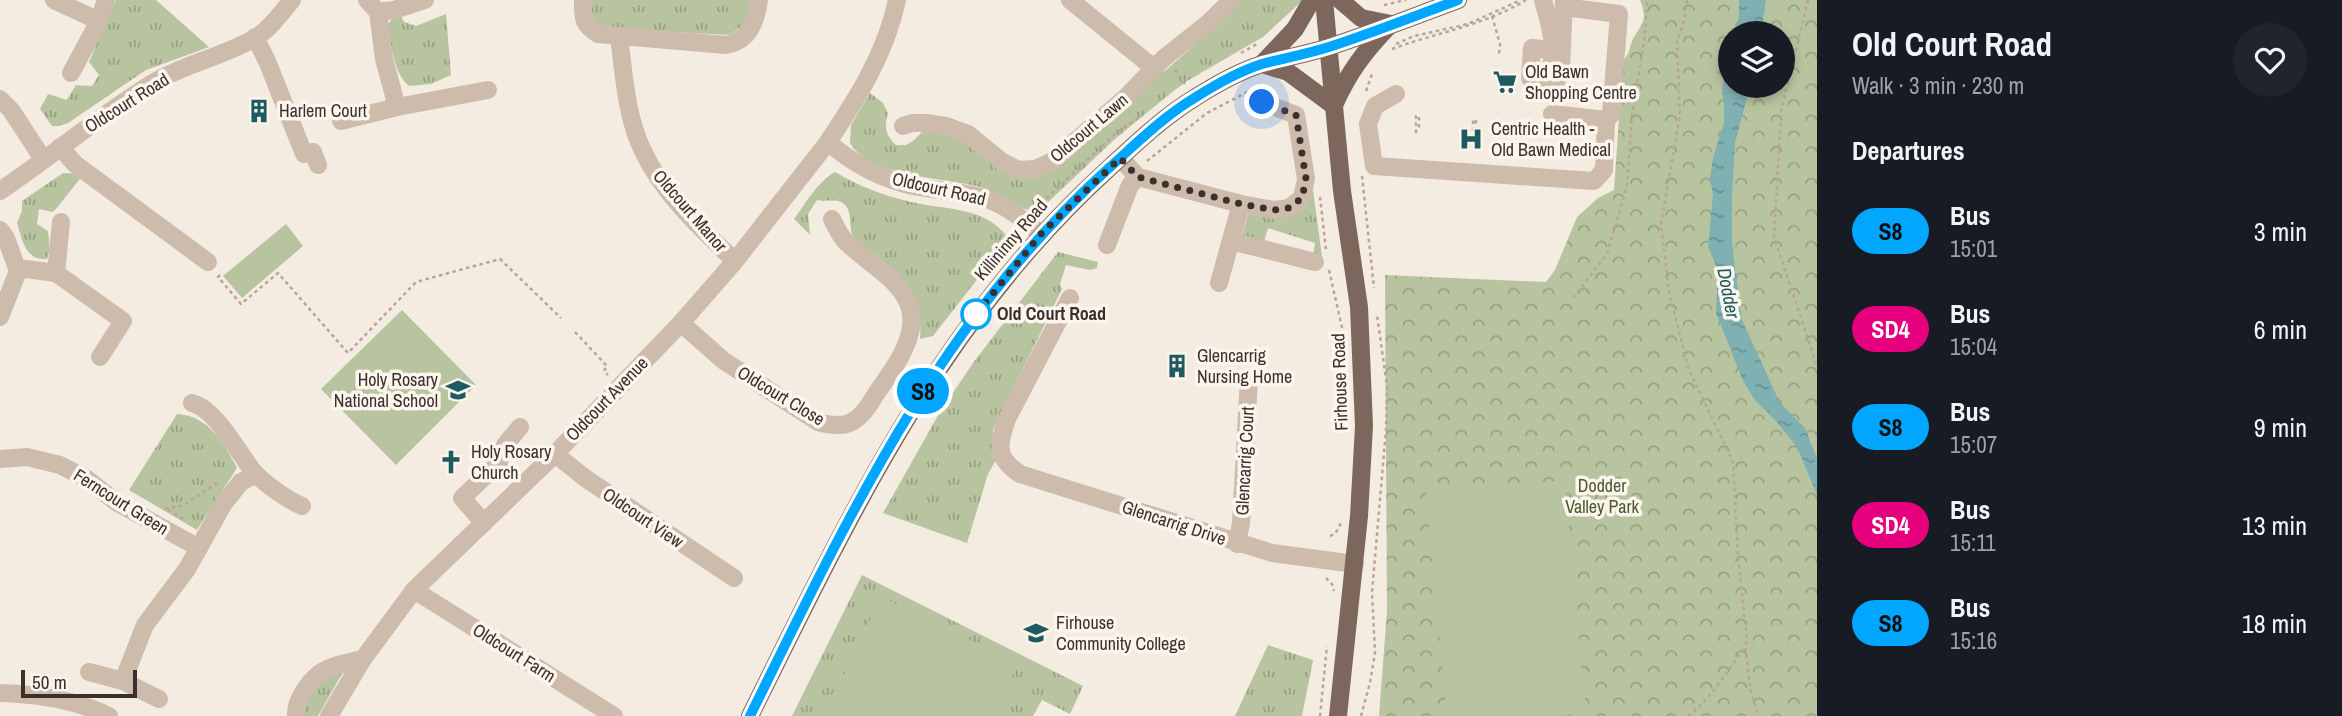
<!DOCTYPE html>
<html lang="en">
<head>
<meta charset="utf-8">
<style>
	:root { --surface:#171b24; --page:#20242c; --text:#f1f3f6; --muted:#9ea1a6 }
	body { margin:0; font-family:"Archivo Narrow",sans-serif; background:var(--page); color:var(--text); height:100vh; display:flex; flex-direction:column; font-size:26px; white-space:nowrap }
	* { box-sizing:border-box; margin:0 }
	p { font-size:23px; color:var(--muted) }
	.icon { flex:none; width:38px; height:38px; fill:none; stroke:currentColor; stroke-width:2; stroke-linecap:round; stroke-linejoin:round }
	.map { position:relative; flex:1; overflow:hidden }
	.side { display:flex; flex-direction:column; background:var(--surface); width:525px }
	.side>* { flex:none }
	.badge { padding:0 14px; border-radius:23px; font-size:24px; line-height:46px }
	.fabs { position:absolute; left:1718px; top:21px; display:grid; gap:14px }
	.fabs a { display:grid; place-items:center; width:77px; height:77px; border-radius:50%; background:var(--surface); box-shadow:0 4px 10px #0003; font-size:35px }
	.scale { position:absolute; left:21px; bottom:18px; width:116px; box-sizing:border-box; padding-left:7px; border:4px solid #3b302b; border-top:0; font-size:19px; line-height:24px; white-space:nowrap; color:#3b302b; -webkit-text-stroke:5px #fbf5ee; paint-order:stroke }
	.you { position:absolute; width:35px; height:35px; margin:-18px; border:5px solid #fff; border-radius:50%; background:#1a73e8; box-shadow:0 0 0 10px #1a73e833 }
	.map>.badge { position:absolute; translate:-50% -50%; box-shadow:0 0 0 4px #fff }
	h2 { padding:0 35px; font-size:26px; line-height:63px }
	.round { display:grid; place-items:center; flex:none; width:74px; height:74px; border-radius:37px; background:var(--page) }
	.headline { display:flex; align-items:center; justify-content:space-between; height:119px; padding:0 35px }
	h1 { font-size:33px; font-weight:700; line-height:52px }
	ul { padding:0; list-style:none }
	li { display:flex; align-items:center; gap:21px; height:98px; padding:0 35px }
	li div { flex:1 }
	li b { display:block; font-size:26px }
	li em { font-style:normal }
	li .badge { min-width:77px; font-weight:700; text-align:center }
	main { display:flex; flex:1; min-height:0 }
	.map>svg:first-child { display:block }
</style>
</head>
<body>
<main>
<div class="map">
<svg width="1817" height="716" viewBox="0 0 1817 716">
	<defs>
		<pattern id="grass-tufts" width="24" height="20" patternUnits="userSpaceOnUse" patternTransform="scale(1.75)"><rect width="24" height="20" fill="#b8c4a0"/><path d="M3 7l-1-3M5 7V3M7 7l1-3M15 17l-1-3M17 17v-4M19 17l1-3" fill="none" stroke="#97a083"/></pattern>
		<pattern id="forest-crowns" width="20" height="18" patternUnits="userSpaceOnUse" patternTransform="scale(1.75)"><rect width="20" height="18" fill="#b8c4a0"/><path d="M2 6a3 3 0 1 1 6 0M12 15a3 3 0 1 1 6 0" fill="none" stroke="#97a083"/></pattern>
		<pattern id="water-ripples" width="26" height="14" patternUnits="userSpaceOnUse" patternTransform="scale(1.75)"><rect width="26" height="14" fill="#7fb0b2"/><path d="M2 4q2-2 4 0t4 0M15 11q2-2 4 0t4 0" fill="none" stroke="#699091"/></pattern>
	</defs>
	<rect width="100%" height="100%" fill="#f4ebe1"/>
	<g fill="url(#grass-tufts)">
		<path d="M116,0h40l53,47 -63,23 -78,53 -9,3h-7l-12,-17 8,-15 19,6 9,-15 16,1 7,-11 -10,-13z"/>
		<path d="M590,0h161c-2,17 -6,27 -22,35l-124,-7c-17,-6 -15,-12 -15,-28z"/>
		<path d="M1241,0h62l-40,37 -76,44 -16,12 -56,46 -71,67c-3,1 -6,3 -10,4 -14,2 -38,-19 -54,-23 -36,-10 -109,-9 -130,-44l1,-18 19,-32 13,10 5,10c-4,14 -3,22 8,32h10l7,-4 9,-9 8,-3 40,13 25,22 56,6 170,-148z"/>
		<path d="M400,14l4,8 12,4 30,-12 5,61 -20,9 -22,2c-16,-13 -18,-43 -21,-62l6,-7z"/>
		<path d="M835,172c25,15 48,23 76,30 33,8 71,4 95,33v6l-5,8 -68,87 -13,3c4,-54 -28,-71 -66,-100 -7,-11 1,-30 -13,-37 -7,-3 -16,0 -24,-2l-9,14 2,21 -16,-16c12,-16 24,-38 41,-47z"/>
		<path d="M63,173l21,1 -29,36 -3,2 -13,-3 -2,15 11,7 2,18 -3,10c-22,2 -25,-20 -30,-36l5,-12v-10z"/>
		<path d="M1313,190l9,67 -9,-2 2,-12 -47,-15 -4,14 -22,-7 6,-21c31,4 52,11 65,-24z"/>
		<path d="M1058,252l40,10 -1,6 -7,2 -24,-5 -6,19 2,5 -69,141v27l3,3 -8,14 -21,69 -84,-30 57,-101 33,-49z"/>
		<path d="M177,414c32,2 47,29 60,54l-40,62 -68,-40z"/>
		<path d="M862,575l221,111 -13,28 -28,-14 -9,16h-241z"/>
		<path d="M1268,645l45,15 -11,56h-67z"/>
		<path d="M343,672l-25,44h-14c5,-30 13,-33 39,-44z"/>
	</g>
	<path fill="url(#forest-crowns)" fill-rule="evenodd" d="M1640,0h177v716h-438l8,-105 -2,-336 161,7 9,-12 22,-53 21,-19 16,-8 9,-129c7,-7 6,-14 10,-22 10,-17 15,-19 7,-39zM1731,33h52v53h-52z"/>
	<g fill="#b8c4a0">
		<path d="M286,224l17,22 -61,52 -19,-22z"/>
		<path d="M402,310l74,75 -80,80 -75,-76z"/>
		<path d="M1565,480l21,233 -29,3h-110l-21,-223z"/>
		<path d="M881,597l137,66 -25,53h-169z"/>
	</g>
	<g fill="url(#water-ripples)">
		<path d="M1739,0h27l-5,33h-26l4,-17z"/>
		<path d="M1731,44v42h19l-15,57 -3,53v48l10,76 38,83 25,25 9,23 3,7v37l-20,-48 -23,-28 -19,-19 -12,-19 -27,-68 2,-43 -10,-23 5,-53 -3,-16 3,-20 11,-35v-17l-2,-17z"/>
	</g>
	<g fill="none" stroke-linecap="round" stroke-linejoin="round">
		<g stroke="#b9a596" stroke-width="2.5" stroke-dasharray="3.5 3.5" stroke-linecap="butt">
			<path d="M1687,0l-3,20 -7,22 3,73 -19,109 8,68 20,78 44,92 5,94 9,85 -2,5 6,47 8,23"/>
			<path d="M1808,0l-27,111 -7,126 43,129"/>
			<path d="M1384,5l22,-5"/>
			<path d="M1492,16l8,28 -1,10"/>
			<path d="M1396,44l18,-8 54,-12 53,-24"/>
			<path d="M1392,49c46,-17 91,-23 134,-49"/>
			<path d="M1241,53l16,-9"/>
			<path d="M1175,70l10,14"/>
			<path d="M1366,91l6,-17"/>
			<path d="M1147,161l60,-48 44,-23"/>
			<path d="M1362,176l12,112"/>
			<path d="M1320,197l6,53"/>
			<path d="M1036,208l80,-75 25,-17"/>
			<path d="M1329,270l14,62"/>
			<path d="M220,275l-2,2 23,27 37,-31 70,80 68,-71 84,-23 61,59"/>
			<path d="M1573,298l34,-44 20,-68 5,-71 12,-73 3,-37 -2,-5"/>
			<path d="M575,332l32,34 -3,5 4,4"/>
			<path d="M165,509l19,-4 33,-22"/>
			<path d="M168,510l15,9"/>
			<path d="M1330,536l5,-2 6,-11"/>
			<path d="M1326,578l6,6 2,7"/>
			<path d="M1320,716l7,-70"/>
			<path d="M1361,716l9,-33 5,-30 -3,-61 14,-162 1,-44 -10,-71"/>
			<path d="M1688,716c23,-18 41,-46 57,-70"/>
		</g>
		<g stroke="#cdbbac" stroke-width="18">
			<path d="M54,0l45,21"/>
			<path d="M367,0l11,12 6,47 13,48"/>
			<path d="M583,0c0,18 -1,24 15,34l128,11c23,-4 30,-23 33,-45"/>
			<path d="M897,0c-11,53 -39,97 -69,142 24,21 54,37 85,44 25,5 50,5 74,13 20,7 38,22 54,35"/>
			<path d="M1070,0l85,69"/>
			<path d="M1543,0c7,26 18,56 1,79"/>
			<path d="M1564,7l55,7 -8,101 -5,5"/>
			<path d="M378,12l16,-2 31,-10"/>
			<path d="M255,37l12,24 37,93 9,-2 5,13"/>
			<path d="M619,37c5,37 7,78 23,112 20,44 58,79 93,112"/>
			<path d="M71,73l28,-52 7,-21"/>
			<path d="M1530,78l2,-30 21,2"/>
			<path d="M1555,85l6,-15 3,-70"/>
			<path d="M1396,94l-21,12 -7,18 6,42 220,15 10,-11 2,-50 -54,-6"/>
			<path d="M0,99l11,11 32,49"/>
			<path d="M341,121l56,-14 91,-17"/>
			<path d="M903,126l9,-3h14l20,3 22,8 33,27 17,9 17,-1 16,-7 74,-64 39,-40 43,-34 25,-24"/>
			<path d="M60,147l15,17 133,98"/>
			<path d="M1120,158l18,19 103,27 33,6 15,-2 13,-10 4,-19 -10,-64 -34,-13"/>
			<path d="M0,191c52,-35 99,-75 153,-108 31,-19 69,-26 102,-45 15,-9 26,-25 37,-38"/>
			<path d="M0,230l6,8 12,33 -18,46"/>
			<path d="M1231,241l84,21"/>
			<path d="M1107,245l23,-60 8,-8"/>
			<path d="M18,271l8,-2 30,4 67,48 -23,36"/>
			<path d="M56,273l5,-51"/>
			<path d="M1219,283l22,-79"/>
			<path d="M1070,298l-63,121c-9,26 -12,38 13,55l252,79 83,11"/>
			<path d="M681,323l43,38 94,61c29,8 41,1 56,-25 10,-16 24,-32 31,-50 25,-54 -27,-74 -59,-105 -6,-6 -10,-15 -14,-23"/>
			<path d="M192,403c24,6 46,49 61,68 12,13 33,28 49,35"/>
			<path d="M555,454l30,24 149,100"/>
			<path d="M0,459l27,-2 33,8 27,14 29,23 83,46"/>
			<path d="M484,523l-22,-25 37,-35 6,-18 15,-18"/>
			<path d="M1237,544l4,-21 8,-145"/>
			<path d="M414,590l200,126"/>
			<path d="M89,672l34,9 36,18"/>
			<path d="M123,681l22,-56 42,-56 37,-66 17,-21 15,-8"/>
			<path d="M0,693c37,1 76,7 109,23"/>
			<path d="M296,716c-1,-16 12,-33 24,-43 12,-8 30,-11 43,-14"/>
			<path d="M329,716l34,-57 51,-69 141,-136 126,-131 54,-62 93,-119"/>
		</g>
		<g stroke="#7d675c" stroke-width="18">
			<path d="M1324,0l18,191 17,116 5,119 -5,90 -21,200"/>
			<path d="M1340,0l21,18 30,6"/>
			<path d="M1262,64l33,-35 17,-29"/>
			<path d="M1265,65l23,7 46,34"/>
			<path d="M1335,103c14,-31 29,-51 53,-76"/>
			<path d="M750,716c99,-199 189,-393 356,-545 28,-26 57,-54 90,-74 19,-12 44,-26 66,-33 22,-6 45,-10 67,-17 43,-14 86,-31 129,-47"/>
		</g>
		<g stroke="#b9a596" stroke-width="2.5" stroke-dasharray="3.5 3.5" stroke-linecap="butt">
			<path d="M1473,131v-11h3l-1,15"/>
			<path d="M1416,133v-17h3v12"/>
		</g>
	</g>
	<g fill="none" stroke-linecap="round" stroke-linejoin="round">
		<g stroke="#fff" stroke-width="16">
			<path id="line" d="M750,716c99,-201 190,-396 360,-549 27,-24 54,-51 86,-70 19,-12 44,-26 66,-33 22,-6 45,-10 67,-17 43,-14 86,-31 129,-47"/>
		</g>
		<use href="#line" stroke="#00a6ff" stroke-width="10"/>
		<path stroke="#3b302b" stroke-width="7" stroke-dasharray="0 12.6" d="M976,314l-3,4 68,-84 79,-76 18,19 103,27 33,6 15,-2 13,-10 4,-19 -10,-64 -34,-13"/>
	</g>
	<defs>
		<g id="supermarket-bare" transform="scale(1.89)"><path d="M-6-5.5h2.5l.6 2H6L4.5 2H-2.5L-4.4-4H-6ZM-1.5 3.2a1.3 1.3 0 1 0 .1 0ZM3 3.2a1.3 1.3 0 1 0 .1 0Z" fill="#1f5a5e" stroke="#fbf5ee" stroke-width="2.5" paint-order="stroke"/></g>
		<g id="building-bare" transform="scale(1.89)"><path d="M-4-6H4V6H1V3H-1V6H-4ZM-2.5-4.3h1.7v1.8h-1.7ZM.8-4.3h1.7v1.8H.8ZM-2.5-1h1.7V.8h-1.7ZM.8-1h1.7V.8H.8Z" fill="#1f5a5e" stroke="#fbf5ee" stroke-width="2.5" paint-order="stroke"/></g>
		<g id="hospital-bare" transform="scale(1.89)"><path d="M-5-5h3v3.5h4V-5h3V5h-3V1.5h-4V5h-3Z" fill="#1f5a5e" stroke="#fbf5ee" stroke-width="2.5" paint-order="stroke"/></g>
		<g id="school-bare" transform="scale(1.89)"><path d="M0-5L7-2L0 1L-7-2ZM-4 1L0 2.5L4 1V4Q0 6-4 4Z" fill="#1f5a5e" stroke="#fbf5ee" stroke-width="2.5" paint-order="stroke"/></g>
		<g id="church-bare" transform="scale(1.89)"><path d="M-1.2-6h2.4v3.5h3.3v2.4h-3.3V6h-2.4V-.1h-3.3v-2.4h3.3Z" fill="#1f5a5e" stroke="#fbf5ee" stroke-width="2.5" paint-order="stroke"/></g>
	</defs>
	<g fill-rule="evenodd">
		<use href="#supermarket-bare" x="1505" y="82"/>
		<use href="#building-bare" x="259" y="111"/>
		<use href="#hospital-bare" x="1471" y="139"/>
		<use href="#building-bare" x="1177" y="366"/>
		<use href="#school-bare" x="458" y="390"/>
		<use href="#church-bare" x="451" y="462"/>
		<use href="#school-bare" x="1036" y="633"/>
	</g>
	<circle fill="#fff" stroke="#00a6ff" stroke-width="3.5" cx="976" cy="314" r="14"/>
	<g text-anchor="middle" stroke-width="7" stroke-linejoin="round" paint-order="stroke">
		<g font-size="18" fill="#3b302b" stroke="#fbf5ee" text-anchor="start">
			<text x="1525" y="78">Old Bawn<tspan x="1525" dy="21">Shopping Centre</tspan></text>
			<text x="279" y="117">Harlem Court</text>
			<text x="1491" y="135">Centric Health -<tspan x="1491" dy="21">Old Bawn Medical</tspan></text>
			<text x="1197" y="362">Glencarrig<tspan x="1197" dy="21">Nursing Home</tspan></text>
			<text x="438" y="386" text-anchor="end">Holy Rosary<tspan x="438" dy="21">National School</tspan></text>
			<text x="471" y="458">Holy Rosary<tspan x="471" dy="21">Church</tspan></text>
			<text x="1056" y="629">Firhouse<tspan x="1056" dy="21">Community College</tspan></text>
		</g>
		<g font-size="18" fill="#3b302b" stroke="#fbf5ee">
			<text transform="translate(127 103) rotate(-32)" y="6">Oldcourt Road</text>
			<text transform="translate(1089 128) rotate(-40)" y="6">Oldcourt Lawn</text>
			<text transform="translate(939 189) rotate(13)" y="6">Oldcourt Road</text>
			<text transform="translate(690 211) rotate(49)" y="6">Oldcourt Manor</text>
			<text transform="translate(1011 240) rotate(-49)" y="6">Killininny Road</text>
			<text transform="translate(1340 382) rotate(-92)" y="6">Firhouse Road</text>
			<text transform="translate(781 396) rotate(31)" y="6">Oldcourt Close</text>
			<text transform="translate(607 399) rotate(-46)" y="6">Oldcourt Avenue</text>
			<text transform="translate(1245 461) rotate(-87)" y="6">Glencarrig Court</text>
			<text transform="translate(121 502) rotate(32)" y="6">Ferncourt Green</text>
			<text transform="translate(643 518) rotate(34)" y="6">Oldcourt View</text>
			<text transform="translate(1174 523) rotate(18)" y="6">Glencarrig Drive</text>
			<text transform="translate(514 653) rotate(32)" y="6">Oldcourt Farm</text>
		</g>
		<g font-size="18" font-weight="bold" fill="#3b302b" stroke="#fbf5ee" text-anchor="start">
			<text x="997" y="320">Old Court Road</text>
		</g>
		<g font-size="18" fill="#4a5a2e" stroke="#fbf5ee">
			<text x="1602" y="492">Dodder<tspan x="1602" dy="21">Valley Park</tspan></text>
		</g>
		<g font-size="19" font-style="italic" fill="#1f5a5e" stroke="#fbf5ee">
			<text transform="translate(1729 293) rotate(79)" y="7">Dodder</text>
		</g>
	</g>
</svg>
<div class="fabs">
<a><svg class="icon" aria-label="layers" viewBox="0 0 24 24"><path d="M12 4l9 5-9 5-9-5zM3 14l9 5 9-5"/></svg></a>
</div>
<div class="scale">50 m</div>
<div class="you" style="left:1262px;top:102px"></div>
<b class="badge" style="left:923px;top:391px;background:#00a6ff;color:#111">S8</b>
</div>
<section class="side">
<div class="headline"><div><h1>Old Court Road</h1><p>Walk · 3 min · 230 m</p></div><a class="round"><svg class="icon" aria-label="heart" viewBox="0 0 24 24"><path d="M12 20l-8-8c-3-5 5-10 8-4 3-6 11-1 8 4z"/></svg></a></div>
<h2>Departures</h2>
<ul>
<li><span class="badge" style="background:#00a6ff;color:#111">S8</span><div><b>Bus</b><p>15:01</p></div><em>3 min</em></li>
<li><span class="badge" style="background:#e6007e;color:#fff">SD4</span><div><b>Bus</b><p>15:04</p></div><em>6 min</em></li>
<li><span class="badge" style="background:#00a6ff;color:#111">S8</span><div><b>Bus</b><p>15:07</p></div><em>9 min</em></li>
<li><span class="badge" style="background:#e6007e;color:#fff">SD4</span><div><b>Bus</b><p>15:11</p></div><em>13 min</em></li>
<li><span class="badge" style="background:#00a6ff;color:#111">S8</span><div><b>Bus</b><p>15:16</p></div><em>18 min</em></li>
</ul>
</section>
</main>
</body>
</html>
